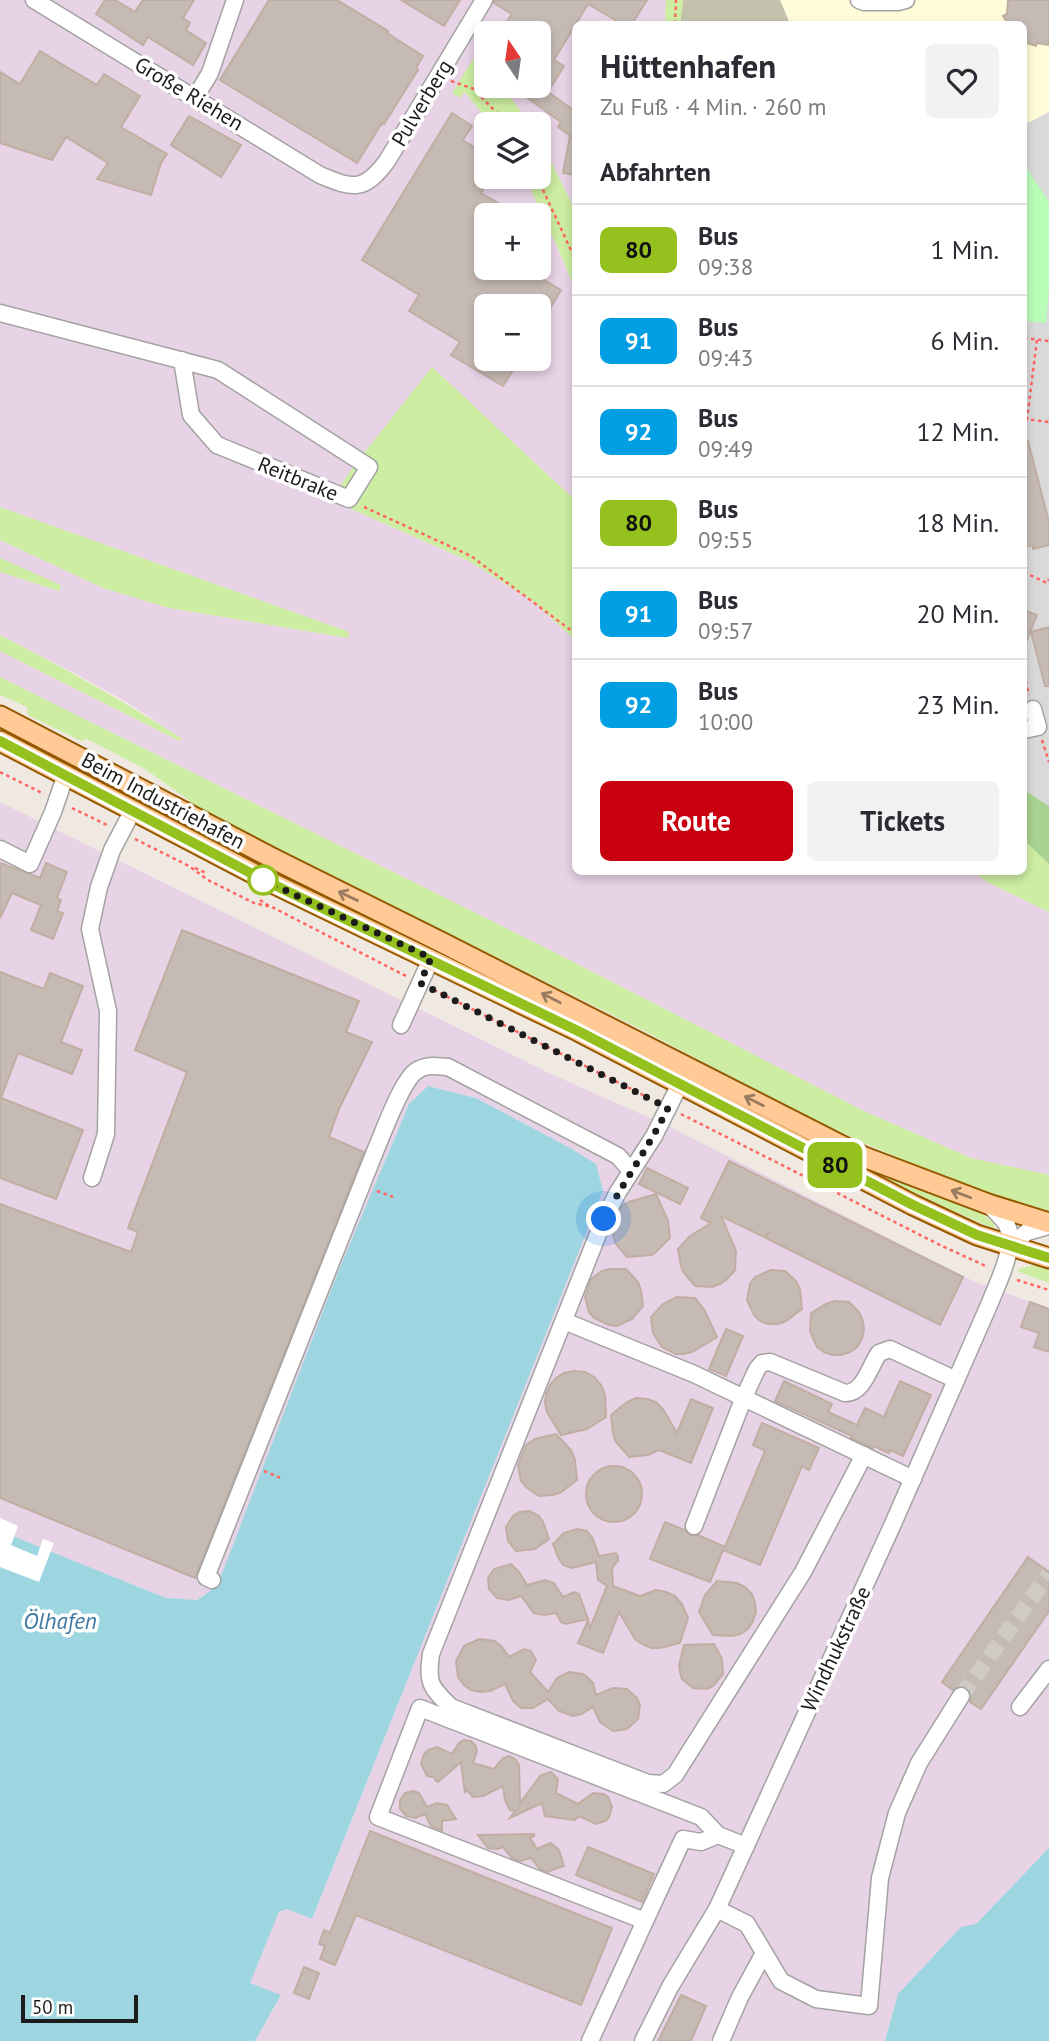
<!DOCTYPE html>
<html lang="de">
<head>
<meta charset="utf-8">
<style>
	:root { --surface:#fff; --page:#f2f2f3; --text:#2b2b33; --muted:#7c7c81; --line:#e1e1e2; --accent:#c8000f }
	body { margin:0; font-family:"PT Sans",sans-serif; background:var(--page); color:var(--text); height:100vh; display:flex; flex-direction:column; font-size:26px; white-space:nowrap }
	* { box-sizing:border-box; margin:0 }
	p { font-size:23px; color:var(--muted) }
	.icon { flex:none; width:38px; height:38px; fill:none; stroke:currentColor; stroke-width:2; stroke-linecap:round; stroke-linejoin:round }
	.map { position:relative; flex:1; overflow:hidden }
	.details { position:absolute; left:572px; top:21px; width:455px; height:854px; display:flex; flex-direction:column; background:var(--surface); border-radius:10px; box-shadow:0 4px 10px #0003 }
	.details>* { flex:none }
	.badge { padding:0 14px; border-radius:10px; font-size:24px; line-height:46px }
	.needle { width:46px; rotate:347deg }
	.controls { position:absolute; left:474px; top:21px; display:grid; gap:14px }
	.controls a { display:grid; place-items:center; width:77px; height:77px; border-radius:10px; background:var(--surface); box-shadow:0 4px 10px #0003; font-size:35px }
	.scale { position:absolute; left:21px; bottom:18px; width:117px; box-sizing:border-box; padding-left:7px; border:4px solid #1c1c1c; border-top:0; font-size:19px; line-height:24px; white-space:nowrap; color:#1c1c1c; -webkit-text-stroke:5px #fff; paint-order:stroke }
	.you { position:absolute; width:35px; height:35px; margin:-18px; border:5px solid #fff; border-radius:50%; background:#1a73e8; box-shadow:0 0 0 10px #1a73e833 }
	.map>.badge { position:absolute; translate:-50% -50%; box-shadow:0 0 0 4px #fff }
	h2 { padding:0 28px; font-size:26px; line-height:63px }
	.round { display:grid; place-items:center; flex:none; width:74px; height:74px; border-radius:10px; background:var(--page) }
	.summary { display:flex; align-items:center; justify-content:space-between; height:119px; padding:0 28px }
	h1 { font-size:33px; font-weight:700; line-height:52px }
	.cta { display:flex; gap:14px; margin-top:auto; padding:14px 28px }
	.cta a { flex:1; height:80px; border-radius:10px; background:var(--accent); color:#fff; font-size:28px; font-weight:700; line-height:80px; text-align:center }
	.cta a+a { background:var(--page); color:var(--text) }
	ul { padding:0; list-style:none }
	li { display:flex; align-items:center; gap:21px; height:91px; padding:0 28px; border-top:2px solid var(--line) }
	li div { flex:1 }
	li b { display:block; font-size:26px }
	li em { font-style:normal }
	li .badge { min-width:77px; font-weight:700; text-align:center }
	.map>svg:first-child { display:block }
</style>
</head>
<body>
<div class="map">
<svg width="1049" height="2041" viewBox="0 0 1049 2041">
	<rect width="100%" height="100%" fill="#efe9e1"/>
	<path fill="#dad9d9" d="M780,0h269v806l-25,-16v-766h-234z"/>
	<g fill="#e8d2e6" fill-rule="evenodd">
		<path d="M0,0h666l-1,24h-89v188l-37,-75v-13h-9l-28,-38h37v-53h-53v36l-11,-13 -11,36 28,32h-6v53h39l49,109 2,7v208l-144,-134 -101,133 138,61 66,42 41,38v231h398l13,10 62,30v263l-78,-17 -105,-46 -324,-166 -542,-269v-26l179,90 2,-3 -51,-34 -50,-28 -80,-41v-63l58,19 3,-5 -61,-28v-18l103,48 66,20 178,30 2,-6 -349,-125zM486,215h53v53h-53zM486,306h53v53h-53z"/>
		<path d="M0,802l551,272 117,52 305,155 76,28v539l-73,76 -15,3 -63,67 -13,47h-630l26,-45 -31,-13 29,-71 8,-3 25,10 291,-728 -7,-27 -24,-15 -96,-51 -48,-12 -19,18 -71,168 -117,304 -11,15 -14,9 -30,-2 -166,-67z"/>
	</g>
	<path fill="#fffcd9" d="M780,0h269v112l-25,13v-101h-234z"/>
	<path fill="#c4c2ac" d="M683,0h97l10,24h-110z"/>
	<g fill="#cdeda2">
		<path d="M666,0h17l-3,24h-15z"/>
		<path d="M475,56l11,13v17h16l28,38h-38l-28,-32 -4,6 -8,-5z"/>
		<path d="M539,137l37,75v81l-15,-38 -36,-78h14z"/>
		<path d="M432,367l144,134v140l-41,-38 -66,-42 -138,-61 22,-33z"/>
		<path d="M0,507l349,125 -1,6 -179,-30 -66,-20 -103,-48z"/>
		<path d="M0,558l61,27 -2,6 -59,-19z"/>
		<path d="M0,635c62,32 122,65 181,103l-1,3 -180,-90z"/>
		<path d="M0,677l542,269 324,166 105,46 78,17v39l-71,-22 -121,-52 -87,-42 -127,-68 -456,-226 2,-4 -44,-31 -58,-30 -6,2 -53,-26 -1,-8 -27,-12z"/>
		<path d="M0,725l168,90 -2,3 -166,-88z"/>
		<path d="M176,819l67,35 133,65 482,243c24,10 48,22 72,31 23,9 47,14 65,31l-2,4 -75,-32 -108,-52 -223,-119 -103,-51 -118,-54 -192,-96z"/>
		<path d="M1024,840l25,24v48l-62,-30 -13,-10h50z"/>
		<path d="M1036,1265l13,2v16l-32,-12 4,-3z"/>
	</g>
	<path fill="#a9d192" d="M1024,790l25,16v58l-25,-24z"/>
	<path fill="#b9fdb9" d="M1024,164l25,38v87l-3,34 -22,-2z"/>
	<g fill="#9dd6e0">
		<path d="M428,1086l48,12 96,51 24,15 7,27 -291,728 -25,-10 -8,3 -29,71 31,12 -26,46h-255v-510l166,67 31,2 13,-9 11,-15 117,-304 71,-168z"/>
		<path d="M1049,1848v193h-164l13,-47 63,-67 15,-3z"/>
	</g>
	<path fill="#fff" d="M0,1518l18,8 -7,19 26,11 6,-17 11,4 -15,39 -39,-15z"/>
	<g fill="#c6bab4" stroke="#c1aea2" stroke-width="2">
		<path d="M105,0h10l20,12 8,-12h51l-11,18 7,5 -4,7 20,13 -13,22 -45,-28 -5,8 -47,-31z"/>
		<path d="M269,0h68l51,31 -1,2 36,23 -7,12 2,2 -34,54 -2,-1 -25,40 -137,-83z"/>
		<path d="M401,0h59l-16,26z"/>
		<path d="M494,0h153l-15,24h-10l-34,-20 -34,56 10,6 -16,26 28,20v63l-13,-2 7,-37 2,1 -14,-10 3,-5 -39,-28 6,-8h11v-53h-40l13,-19 -18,-11z"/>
		<path d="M1008,0h41v45l-12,-2 -1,3 -12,-4v-18h-16l-5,-8 4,-2z"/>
		<path d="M40,51l57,34 7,-11 36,22 -19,31 46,27 -6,9 -10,32 -54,-16 11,-16 -42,-26 -14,23 -52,-17v-71l20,12z"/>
		<path d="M452,113l20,13 -9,14 23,15v29l-5,9 38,22h-33v53h38l37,22 -22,37v-21h-53v53h34l-17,27 -52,-31 9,-13 -51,-31 10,-16 -57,-35z"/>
		<path d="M189,116l52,29 -20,32 -50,-32z"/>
		<path d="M1028,441l21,81v23l-16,4v-4l-9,2v-105z"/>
		<path d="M1024,610l13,5 -13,32z"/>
		<path d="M1049,627v59h-4l-14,-54z"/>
		<path d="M0,863l40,15 6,-15 21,9 -10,26 4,2 -4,11 6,2 -10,26 -22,-9 10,-25 -29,-12 -12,25z"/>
		<path d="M182,930l177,71 -13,31 26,10 -33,67 -10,28 35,15 -169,426 -195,-80v-294l131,48 7,-20 -10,-4 59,-156 -52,-22z"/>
		<path d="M0,972l44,17 6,-16 33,13 -22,56 21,8 -10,24 -54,-21 -17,45 82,32 -27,69 -56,-21z"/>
		<path d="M729,1161l234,116 -23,48 -174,-87 3,-6 -5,5 -43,-21 15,35 -1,19 -9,10 -6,4 -8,3 -17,-1 -11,-13 -3,-7 -3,-17 12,-13 21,-13 -10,-5z"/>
		<path d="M647,1168l41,20 -8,16 -41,-20z"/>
		<path d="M656,1194l12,27 2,17 -12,12 -6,5 -25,2 -11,-13 -3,-8 -1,-8 2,-5 8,-17 7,-4z"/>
		<path d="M610,1269h16l12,13 3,8 2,16 -11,13 -15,7 -8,-1 -15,-7 -5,-6 -4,-15 6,-18 11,-8z"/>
		<path d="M771,1270l14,1 11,10 4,8 2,20 -16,12 -8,3h-10l-8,-3 -6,-6 -7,-15 3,-16 5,-7z"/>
		<path d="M677,1297l18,1 10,13 12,26 -25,15 -8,2h-8l-14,-7 -9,-14 -2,-16 12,-13z"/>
		<path d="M835,1301l14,1 10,10 4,9 1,9 -2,9 -5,8 -7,5 -9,3h-9l-8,-3 -7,-5 -7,-16 1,-18 15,-9z"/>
		<path d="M1030,1302l19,7v43l-15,-5 5,-14 -18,-6z"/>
		<path d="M726,1329l17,7 -17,40 -17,-7z"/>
		<path d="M574,1371l11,1 9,5 7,8 4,10 1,22 -19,12 -26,6 -14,-23 -2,-9 1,-9 4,-9 6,-7 8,-5z"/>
		<path d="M784,1381l48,23 -4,8 29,13 8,-17 19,9 16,-36 31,14 -28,61 -13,-6 -1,3 -15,-7 -1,2 -22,-10 1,-2 -77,-35z"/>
		<path d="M636,1398l11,1 9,3 7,7 14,24 14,-34 22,9 -22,55 -32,-13 -11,5 -19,2 -13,-15 -3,-8 -2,-19 16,-13z"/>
		<path d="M762,1423l57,25 -10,22 -7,-4 -42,99 -37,-15 -13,32 -60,-23 15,-37 20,8 5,5h8l27,12 40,-96 -12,-6z"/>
		<path d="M556,1434l15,16 4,10 2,20 -16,12 -8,3 -14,1 -12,-8 -6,-7 -3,-16 8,-20 9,-6z"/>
		<circle cx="614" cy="1494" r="28"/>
		<path d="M530,1511l9,5 4,6 6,17 -14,10 -19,2 -8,-10 -2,-14 7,-11 6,-4z"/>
		<path d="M577,1529l10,2 6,8 6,17 17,-3 2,4v4l-6,7 1,18 27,10 16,-6 10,2 9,4 7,8 6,14 -8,25 -20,5h-9l-9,-4 -7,-5 -16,-27 -16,41 -25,-10 10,-23 2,8 17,-42 -9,-6 -2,-18 -24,6 -9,-3 -5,-8 -5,-13 11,-11z"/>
		<path d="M1028,1557l21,15v39l-68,98 -11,-7 1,-6 -4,-8 -6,-2 -8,4 -11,-8z"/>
		<path d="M511,1564l8,8 8,13 18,-5 9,3 9,14 11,-5 5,2 9,25 -23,5 -4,-2 -5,-9 -12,2 -10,-2 -13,-17 -12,4 -12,-2 -8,-9 -1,-11 6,-9z"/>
		<path d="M717,1581l20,2 8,4 7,7 3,9 1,9 -3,9 -5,8 -8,5 -8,2 -19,-1 -14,-23 6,-17z"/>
		<path d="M479,1639l16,2 7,6 7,10 15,-8 7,2 5,9 -6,12 18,20 9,-14 12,-6 14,2 5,4 5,5 3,12 17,-7 14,1 10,9 3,7 -2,14 -11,10 -14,2 -13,-9 -7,-15 -12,7 -8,2 -14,-5 -11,-12 -15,9h-12l-8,-7 -8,-17 -15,7 -10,1 -9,-2 -7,-5 -6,-8 -2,-16 8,-15z"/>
		<path d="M714,1644l8,15 1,15 -10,12 -6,3 -14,-1 -11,-9 -2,-7 -1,-7 5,-20z"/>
		<path d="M464,1740l7,1 4,4 2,6 -4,12 21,6 9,-11 6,-2 6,3 4,6 1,38 21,-28 10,-3 7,7 -2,14 22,11 15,-11 10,1 5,3 4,10 -3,10 -3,4 -10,3 -17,-8 -4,4 -30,-4 -3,-13 -32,15 5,-7 -5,-1 -5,-10 -2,-14 -20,10 -10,1 -7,-8 -1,4 -4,-31 -23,20 -3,-2 1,-2 -9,-2 -6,-12 3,-10 4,-4 9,-3 15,7 7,-11z"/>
		<path d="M413,1791l6,2 8,14 10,-4 10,2 9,14 -14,2v10l-11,-5 -6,-12 -10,4 -9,-2 -6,-7v-9l5,-7z"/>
		<path d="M370,1831l242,97 -31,77 -225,-90 -21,50 -15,-6 5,-13 -6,-2 5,-14 6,3z"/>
		<path d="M534,1834v2l-4,2 7,11 14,-6 8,7 5,16 -17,6 -7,-3 -9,-11 -11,3 -8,-3 -9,-11 -6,2 -9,-1 -10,-13z"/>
		<path d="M588,1847l66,27 -12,28 -66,-27z"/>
		<path d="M304,1967l15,6 -10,26 -15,-6z"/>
		<path d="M681,1995l25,11 -15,35h-33z"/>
	</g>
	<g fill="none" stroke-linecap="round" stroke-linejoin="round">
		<path stroke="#cfcac3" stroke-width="16" stroke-dasharray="16 8" stroke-linecap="butt" d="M961,1696l88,-122"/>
		<g stroke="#a3a3a3" stroke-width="19">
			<g id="minor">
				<path d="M34,0l286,175c33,14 44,17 67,-14l97,-161"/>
				<path d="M859,0l5,2h34l8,-2"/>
				<path d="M195,98l15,-25 25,-73"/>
				<path d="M0,313l218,57 151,97 -20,32 -132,-54 -26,-30 -9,-55"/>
				<path d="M1024,730l14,-3 -5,-18"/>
				<path d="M0,849l30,15 23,-52 13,-38"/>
				<path d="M401,1025l30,-66"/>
				<path d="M680,1084l-26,52 -36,56 -14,27 -173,435c-4,29 -1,33 20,53l197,76 15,1 12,-9 128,-203 61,-117"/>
				<path d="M92,1178l14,-44 2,-123 -18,-82 9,-42 13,-37 21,-40"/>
				<path d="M1010,1247l17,-15 22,-6"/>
				<path d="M564,1321l130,53 219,105"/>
				<path d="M694,1526l50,-129 13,-28 5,-6 8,-1 75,31c18,1 25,-27 34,-40l11,-4 66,31"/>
				<path d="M212,1580l-6,-3 170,-428c8,-18 25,-67 40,-78 10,-7 21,-5 32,-4l170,89 13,15"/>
				<path d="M1020,1707l29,-38"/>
				<path d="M718,1835l-17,7 -18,-3 -38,82 -267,-104 42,-109 281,109 17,18 28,11"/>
				<path d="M717,1909l30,15 34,57 35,18 53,7 11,-128 17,-65 22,-50 42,-67"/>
				<path d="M590,2041l55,-120"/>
				<path d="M643,2041l27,-54 47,-78 175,-383 97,-221c8,-21 28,-58 18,-80 -4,-7 -13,-15 -19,-21"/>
				<path d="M721,2041l19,-44 24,-44"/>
			</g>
		</g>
		<g stroke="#945800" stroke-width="23">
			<g id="major">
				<path d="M0,716l276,144 165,82 423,215 124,47 61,19"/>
				<path d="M0,741l264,138 314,152 335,174 64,30 72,23"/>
			</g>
		</g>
		<g stroke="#ff6661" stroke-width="2.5" stroke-dasharray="3.5 3.5" stroke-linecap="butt">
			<path d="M675,24l1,-24"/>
			<path d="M451,81l23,8 33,35"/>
			<path d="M537,177l39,84"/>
			<path d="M1024,338l25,3"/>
			<path d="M1024,419l25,3"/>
			<path d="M1027,420l10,-81"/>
			<path d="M364,507l107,49 105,78"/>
			<path d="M1024,572l23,11 2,-4"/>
			<path d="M1024,674l5,21"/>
			<path d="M1042,740l7,22"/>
			<path d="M0,772l44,22"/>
			<path d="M72,808l35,17"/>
			<path d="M135,839l54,27 19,14 46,23 18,4 134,69"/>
			<path d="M195,868l11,5"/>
			<path d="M260,900l9,6"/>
			<path d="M434,990l219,110"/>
			<path d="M681,1114l261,132 46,21"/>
			<path d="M377,1191l16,6"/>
			<path d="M1017,1280l32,10"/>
			<path d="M264,1471l17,7"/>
		</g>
		<use href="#minor" stroke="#fff" stroke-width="16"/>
		<use href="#major" stroke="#ffca95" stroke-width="19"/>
	</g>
	<defs><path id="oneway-shaft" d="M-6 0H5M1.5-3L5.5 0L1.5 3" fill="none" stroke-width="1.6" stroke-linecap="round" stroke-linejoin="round" transform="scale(1.75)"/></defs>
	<g stroke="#997c5f">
		<use href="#oneway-shaft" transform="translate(348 896) rotate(-154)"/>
		<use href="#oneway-shaft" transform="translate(551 998) rotate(-153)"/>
		<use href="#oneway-shaft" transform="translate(754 1101) rotate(-153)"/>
		<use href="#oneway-shaft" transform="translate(961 1194) rotate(-159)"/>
	</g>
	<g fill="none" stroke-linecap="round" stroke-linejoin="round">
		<g stroke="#fff" stroke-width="16">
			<path id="line" d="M0,741l264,139 314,151 335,174 64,30 72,23"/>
		</g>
		<use href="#line" stroke="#95c11f" stroke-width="10"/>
		<path stroke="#1c1c1c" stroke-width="7" stroke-dasharray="0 12.6" d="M263,880l168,78 -11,25 248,125c-19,39 -44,73 -64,111"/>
	</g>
	<circle fill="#fff" stroke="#95c11f" stroke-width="3.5" cx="263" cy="880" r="14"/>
	<g text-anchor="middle" stroke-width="7" stroke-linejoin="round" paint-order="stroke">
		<g font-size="21" fill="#1c1c1c" stroke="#fff">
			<text transform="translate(189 94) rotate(31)" y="7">Große Riehen</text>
			<text transform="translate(422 103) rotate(-59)" y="7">Pulverberg</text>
			<text transform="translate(298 479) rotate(22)" y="7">Reitbrake</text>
			<text transform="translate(163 801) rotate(28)" y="7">Beim Industriehafen</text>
			<text transform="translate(836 1649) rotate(-65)" y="7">Windhukstraße</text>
		</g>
		<g font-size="23" font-style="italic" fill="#3d78a2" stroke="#fff">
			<text x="60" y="1629">Ölhafen</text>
		</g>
	</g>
</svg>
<div class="controls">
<a><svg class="needle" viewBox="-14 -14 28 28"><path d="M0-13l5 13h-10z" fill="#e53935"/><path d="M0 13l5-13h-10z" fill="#7c7c81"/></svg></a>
<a><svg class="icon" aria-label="layers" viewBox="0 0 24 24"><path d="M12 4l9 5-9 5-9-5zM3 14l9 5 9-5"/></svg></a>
<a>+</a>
<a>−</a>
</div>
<div class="scale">50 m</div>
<div class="you" style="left:604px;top:1219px"></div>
<b class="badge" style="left:835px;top:1165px;background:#95c11f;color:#111">80</b>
<section class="details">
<div class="summary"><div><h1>Hüttenhafen</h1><p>Zu Fuß · 4 Min. · 260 m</p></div><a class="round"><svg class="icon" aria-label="heart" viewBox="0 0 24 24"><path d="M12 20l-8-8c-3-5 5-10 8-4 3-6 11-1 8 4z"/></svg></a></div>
<h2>Abfahrten</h2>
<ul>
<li><span class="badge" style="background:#95c11f;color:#111">80</span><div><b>Bus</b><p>09:38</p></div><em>1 Min.</em></li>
<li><span class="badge" style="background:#009fe3;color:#fff">91</span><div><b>Bus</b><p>09:43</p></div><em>6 Min.</em></li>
<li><span class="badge" style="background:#009fe3;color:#fff">92</span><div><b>Bus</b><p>09:49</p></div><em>12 Min.</em></li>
<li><span class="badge" style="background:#95c11f;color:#111">80</span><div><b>Bus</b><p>09:55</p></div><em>18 Min.</em></li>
<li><span class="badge" style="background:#009fe3;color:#fff">91</span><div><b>Bus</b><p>09:57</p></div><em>20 Min.</em></li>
<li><span class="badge" style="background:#009fe3;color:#fff">92</span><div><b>Bus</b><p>10:00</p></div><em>23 Min.</em></li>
</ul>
<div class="cta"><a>Route</a><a>Tickets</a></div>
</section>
</div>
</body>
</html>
